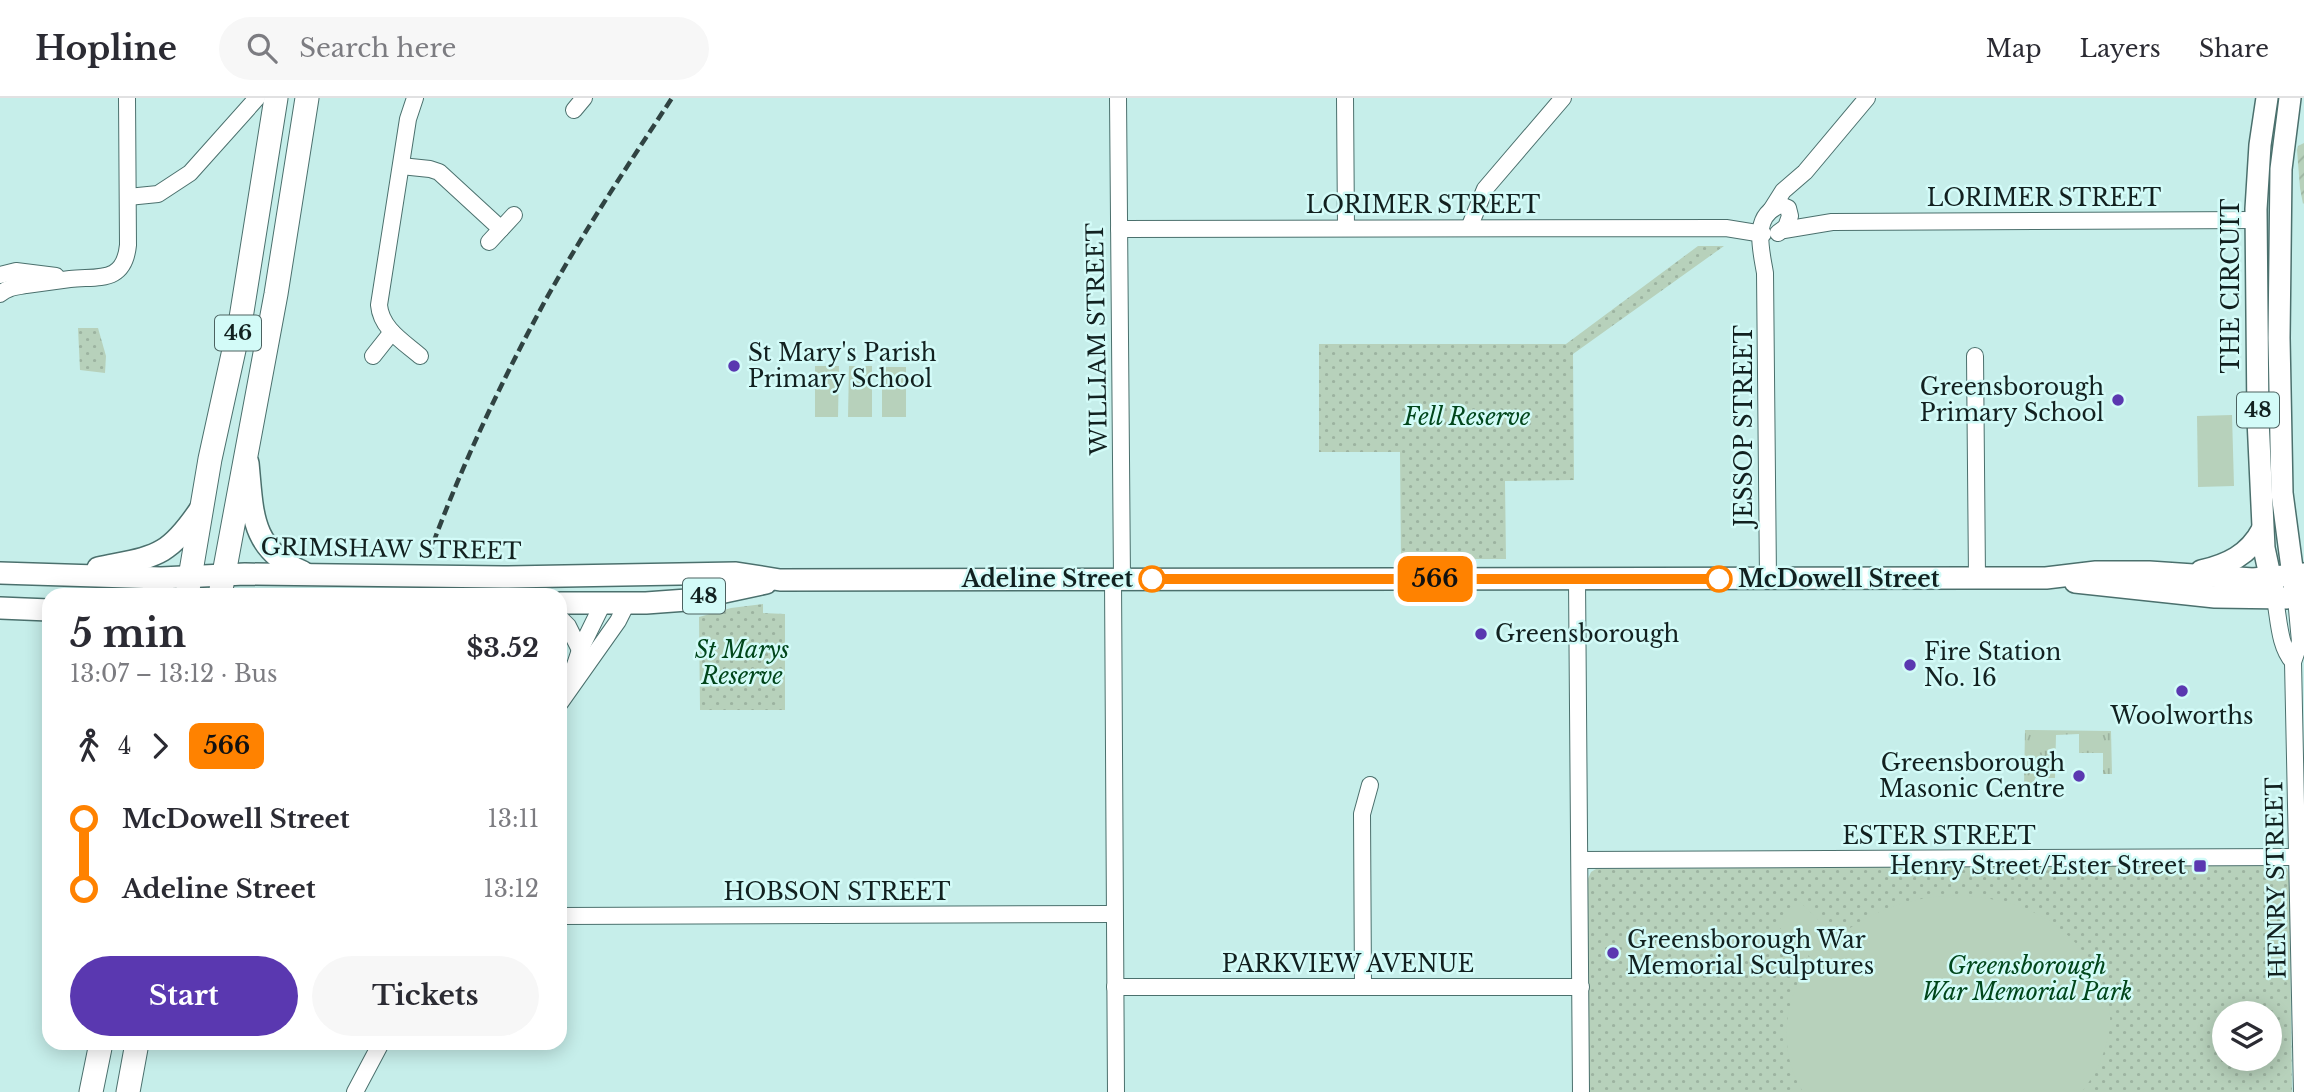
<!DOCTYPE html>
<html lang="en">
<head>
<meta charset="utf-8">
<style>
	:root { --surface:#fff; --page:#f7f7f7; --text:#2b2b33; --muted:#7c7c81; --line:#e1e1e2; --accent:#5a38b0 }
	body { margin:0; font-family:"Libre Baskerville",serif; background:var(--page); color:var(--text); height:100vh; display:flex; flex-direction:column; font-size:26px; white-space:nowrap }
	* { box-sizing:border-box; margin:0 }
	p { font-size:23px; color:var(--muted) }
	.icon { flex:none; width:38px; height:38px; fill:none; stroke:currentColor; stroke-width:2; stroke-linecap:round; stroke-linejoin:round }
	.map { position:relative; flex:1; overflow:hidden }
	.side { position:absolute; left:42px; top:490px; width:525px; height:462px; display:flex; flex-direction:column; background:var(--surface); border-radius:21px; box-shadow:0 4px 18px #0003 }
	.side>* { flex:none }
	.badge { padding:0 14px; border-radius:10px; font-size:24px; line-height:46px }
	.buttons { position:absolute; left:2212px; top:903px; display:grid; gap:14px }
	.buttons a { display:grid; place-items:center; width:70px; height:70px; border-radius:50%; background:var(--surface); box-shadow:0 4px 18px #0003; font-size:35px }
	.map>.badge { position:absolute; translate:-50% -50%; box-shadow:0 0 0 4px #fff }
	.legs { display:flex; align-items:center; gap:10px; height:77px; padding:0 28px; font-size:23px }
	.legs p { margin-inline-start:auto }
	.summary { display:flex; align-items:center; justify-content:space-between; height:119px; padding:0 28px }
	h1 { font-size:38px; font-weight:800; line-height:52px }
	.primary-button { display:flex; gap:14px; margin-top:auto; padding:14px 28px }
	.primary-button a { flex:1; height:80px; border-radius:42px; background:var(--accent); color:#fff; font-size:28px; font-weight:800; line-height:80px; text-align:center }
	.primary-button a+a { background:var(--page); color:var(--text) }
	ul { padding:0 28px; list-style:none }
	li { display:flex; align-items:center; gap:24px; height:70px; font-size:26px }
	li i { display:grid; place-items:center; width:10px; height:100%; margin:0 9px; background:currentColor }
	li i::after { content:''; width:18px; height:18px; margin:-9px; border:5px solid; border-radius:50%; background:var(--surface) }
	li p { margin-inline-start:auto }
	li:first-child i { background:linear-gradient(#0000 50%,currentColor 0) }
	li:last-child i { background:linear-gradient(currentColor 50%,#0000 0) }
	header { display:flex; align-items:center; gap:42px; box-sizing:border-box; height:98px; padding:0 35px; background:var(--surface); border-bottom:2px solid var(--line) }
	header strong { font-size:33px }
	nav { display:flex; gap:38px; margin-inline-start:auto; font-size:24px }
	.search { width:490px; height:63px; background:var(--page); display:flex; align-items:center; gap:18px; box-sizing:border-box; padding:0 24px; border-radius:38px; color:var(--muted); font-size:26px }
	.map>svg:first-child { display:block }
</style>
</head>
<body>
<header>
<strong>Hopline</strong>
<div class="search"><svg class="icon" aria-label="search" viewBox="0 0 24 24"><circle cx="10" cy="10" r="6"/><path d="M15 15l6 6"/></svg>Search here</div>
<nav><a>Map</a><a>Layers</a><a>Share</a></nav>
</header>
<div class="map">
<svg width="2304" height="994" viewBox="0 0 2304 994">
	<defs>
		<pattern id="grass-tufts" width="24" height="20" patternUnits="userSpaceOnUse" patternTransform="scale(1.75)"><rect width="24" height="20" fill="#b7d1bb"/><path d="M3 7l-1-3M5 7V3M7 7l1-3M15 17l-1-3M17 17v-4M19 17l1-3" fill="none" stroke="#9cb3a0"/></pattern>
		<pattern id="park-dots" width="8" height="8" patternUnits="userSpaceOnUse" patternTransform="scale(1.75)"><rect width="8" height="8" fill="#b7d1bb"/><path d="M2 2h.1M6 6h.1" fill="none" stroke="#9cb3a0" stroke-width="1.8" stroke-linecap="round"/></pattern>
		<pattern id="garden-furrows" width="10" height="10" patternUnits="userSpaceOnUse" patternTransform="scale(1.75)"><rect width="10" height="10" fill="#b7d1bb"/><path d="M-1 1l2-2M0 10L10 0M9 11l2-2" fill="none" stroke="#9cb3a0"/></pattern>
	</defs>
	<rect width="100%" height="100%" fill="#c6eeea"/>
	<path fill="url(#grass-tufts)" d="M2025,632l86,1 1,43h-9v-21h-24v-19l-23,1 -1,43h-20l-1,9h-10z"/>
	<g fill="url(#park-dots)" fill-rule="evenodd">
		<path d="M1698,148h26l-151,108 1,126 -69,1 1,78h-105l-1,-107h-81v-108h247z"/>
		<path d="M78,230h20l8,28 -1,17 -25,-3z"/>
		<path d="M763,506v9l22,1v96h-85l-1,-93 32,-9z"/>
		<path d="M2277,766l10,4c7,14 6,48 3,64l2,160h-704l-1,-211 4,-9 5,-3zM2224,915h46v46h-46z"/>
	</g>
	<path fill="url(#garden-furrows)" d="M2304,45v60l-1,1 -3,-16 -3,-38 1,-4z"/>
	<g fill="#b7d1bb">
		<path d="M815,268h24l-1,51h-23z"/>
		<path d="M849,268h23v51h-24z"/>
		<rect x="882" y="269" width="24" height="50"/>
		<path d="M2232,317l2,71 -36,1 -1,-71z"/>
		<path d="M1957,797c27,2 54,6 78,18 39,18 78,66 75,110 -2,26 -13,49 -28,69h-279c-20,-31 -22,-75 -5,-108 4,-8 10,-16 15,-24l-38,-37 23,-23 38,37c44,-29 69,-39 121,-42z"/>
	</g>
	<g fill="none" stroke-linecap="round" stroke-linejoin="round">
		<g stroke="#4b706d" stroke-width="18">
			<g id="minor">
				<path d="M415,0l-7,21 -29,186c2,24 25,37 41,51"/>
				<path d="M1118,0l4,481"/>
				<path d="M1345,0l1,130"/>
				<path d="M574,12l10,-12"/>
				<path d="M401,68l29,3 9,3 62,57"/>
				<path d="M128,99l30,-3 32,-21 67,-75"/>
				<path d="M1771,112l12,-19 22,-19 62,-74"/>
				<path d="M1469,130l16,-39 78,-91"/>
				<path d="M1119,131l607,-1 37,6"/>
				<path d="M1784,132l48,-8 424,-2"/>
				<path d="M489,144l25,-27"/>
				<path d="M0,177l16,-4 40,5"/>
				<path d="M0,196c8,-7 16,-7 26,-9 14,-2 29,-4 44,-6 28,-3 54,5 58,-34l-1,-147"/>
				<path d="M373,258l19,-24"/>
				<path d="M1975,258l2,222"/>
				<path d="M1113,481l3,513"/>
				<path d="M1577,481l4,513"/>
				<path d="M1768,481l-3,-306c-4,-24 -14,-58 16,-68l7,3 2,8 -4,11 -8,6"/>
				<path d="M2296,500l4,44 -7,20 9,430"/>
				<path d="M2275,501c4,21 4,47 18,63"/>
				<path d="M560,520l8,8 12,24"/>
				<path d="M569,585l11,-33 23,-47"/>
				<path d="M560,605l58,-82 9,-18"/>
				<path d="M1580,762l719,-3"/>
				<path d="M560,818l554,-2"/>
				<path d="M1115,889h466"/>
				<path d="M1363,889l-1,-173 8,-29"/>
				<path d="M355,994l26,-49"/>
			</g>
		</g>
		<g stroke="#4b706d" stroke-width="24">
			<g id="major">
				<path d="M2267,0l-7,47 -4,64 2,210 6,129 11,51"/>
				<path d="M2290,0l-9,71 -2,169 3,155 14,105"/>
				<path d="M248,365c5,50 2,86 55,109"/>
				<path d="M98,470c57,-12 69,-9 103,-60"/>
				<path d="M2201,473c26,-6 48,-16 61,-41"/>
				<path d="M0,475l161,5 84,-4 258,3 233,-4 44,7 1197,-2h69l50,-6h53l104,7 51,-5"/>
				<path d="M2075,484l140,15 72,1"/>
				<path d="M560,505h86l41,-3 79,-17"/>
				<path d="M0,510l49,2"/>
			</g>
		</g>
		<g stroke="#4b706d" stroke-width="25">
			<g id="highway">
				<path d="M187,497l23,-136 31,-141 35,-220"/>
				<path d="M220,497l56,-301 31,-196"/>
				<path d="M91,994l10,-49"/>
				<path d="M128,994l9,-49"/>
			</g>
		</g>
		<use href="#minor" stroke="#fff" stroke-width="16"/>
		<use href="#major" stroke="#fff" stroke-width="21"/>
		<use href="#highway" stroke="#fff" stroke-width="23"/>
		<path stroke="#304342" stroke-width="4.5" stroke-dasharray="10 5" stroke-linecap="butt" d="M428,459c32,-88 72,-173 117,-256 39,-70 83,-136 127,-203"/>
	</g>
	<g fill="none" stroke-linecap="round" stroke-linejoin="round">
		<g stroke="#fff" stroke-width="16">
			<path id="line-1" d="M1152,481h567"/>
		</g>
		<use href="#line-1" stroke="#ff8200" stroke-width="10"/>
	</g>
	<g fill="#5a38b0" stroke="#d3fbf8" stroke-width="2.5">
		<circle cx="734" cy="268" r="7"/>
		<circle cx="2118" cy="302" r="7"/>
		<circle cx="1481" cy="536" r="7"/>
		<circle cx="1910" cy="567" r="7"/>
		<circle cx="2182" cy="593" r="7"/>
		<circle cx="2079" cy="678" r="7"/>
		<rect x="2193" y="761" width="14" height="14" rx="3.5"/>
		<circle cx="1613" cy="855" r="7"/>
	</g>
	<g fill="#fff" stroke="#ff8200" stroke-width="3.5">
		<circle cx="1152" cy="481" r="12"/>
		<circle cx="1719" cy="481" r="12"/>
	</g>
	<g text-anchor="middle" stroke-width="5" stroke-linejoin="round" paint-order="stroke">
		<g fill="#d3fbf8" stroke="#4c6261" stroke-width="2">
			<rect x="215" y="217.5" width="46" height="35" rx="5"/>
			<rect x="2237" y="294.5" width="42" height="35" rx="5"/>
			<rect x="683" y="480.5" width="42" height="35" rx="5"/>
		</g>
		<g font-size="21" font-weight="bold" fill="#122120">
			<text x="238" y="242">46</text>
			<text x="2258" y="319">48</text>
			<text x="704" y="505">48</text>
		</g>
		<g font-size="23" fill="#122120" stroke="#d3fbf8">
			<text x="2044" y="108">LORIMER STREET</text>
			<text x="1423" y="115">LORIMER STREET</text>
			<text transform="translate(2231 188) rotate(-90)" y="8">THE CIRCUIT</text>
			<text transform="translate(1097 241) rotate(-91)" y="8">WILLIAM STREET</text>
			<text transform="translate(1744 328) rotate(-90)" y="8">JESSOP STREET</text>
			<text transform="translate(391 451) rotate(1)" y="8">GRIMSHAW STREET</text>
			<text x="1939" y="746">ESTER STREET</text>
			<text transform="translate(2276 780) rotate(-91)" y="8">HENRY STREET</text>
			<text x="837" y="802">HOBSON STREET</text>
			<text x="1348" y="874">PARKVIEW AVENUE</text>
		</g>
		<g font-size="23" fill="#122120" stroke="#d3fbf8" text-anchor="start">
			<text x="748" y="263">St Mary's Parish<tspan x="748" dy="26">Primary School</tspan></text>
			<text x="2104" y="297" text-anchor="end">Greensborough<tspan x="2104" dy="26">Primary School</tspan></text>
			<text x="1495" y="544">Greensborough</text>
			<text x="1924" y="562">Fire Station<tspan x="1924" dy="26">No. 16</tspan></text>
			<text x="2182" y="626" text-anchor="middle">Woolworths</text>
			<text x="2065" y="673" text-anchor="end">Greensborough<tspan x="2065" dy="26">Masonic Centre</tspan></text>
			<text x="2186" y="776" text-anchor="end">Henry Street/Ester Street</text>
			<text x="1627" y="850">Greensborough War<tspan x="1627" dy="26">Memorial Sculptures</tspan></text>
		</g>
		<g font-size="23" font-style="italic" fill="#01461b" stroke="#d3fbf8">
			<text x="1467" y="327">Fell Reserve</text>
			<text x="742" y="560">St Marys<tspan x="742" dy="26">Reserve</tspan></text>
			<text x="2027" y="876">Greensborough<tspan x="2027" dy="26">War Memorial Park</tspan></text>
		</g>
		<g font-size="23" font-weight="bold" fill="#122120" stroke="#d3fbf8" text-anchor="end">
			<text x="1133" y="489">Adeline Street</text>
			<text x="1738" y="489" text-anchor="start">McDowell Street</text>
		</g>
	</g>
</svg>
<div class="buttons">
<a><svg class="icon" aria-label="layers" viewBox="0 0 24 24"><path d="M12 4l9 5-9 5-9-5zM3 14l9 5 9-5"/></svg></a>
</div>
<b class="badge" style="left:1435px;top:481px;background:#ff8200;color:#111">566</b>
<section class="side">
<div class="summary"><div><h1>5 min</h1><p>13:07 – 13:12 · Bus</p></div><b>$3.52</b></div>
<div class="legs"><svg class="icon" aria-label="walk" viewBox="0 0 24 24"><circle cx="13" cy="4" r="2"/><path d="M13 8l-2 6 4 7M11 14l-3 7M7 12l3-4h3l4 4"/></svg>4<svg class="icon" aria-label="forward" viewBox="0 0 24 24"><path d="M9 5l7 7-7 7"/></svg><b class="badge" style="background:#ff8200;color:#111">566</b></div>
<ul>
<li><i style="color:#ff8200"></i><b>McDowell Street</b><p>13:11</p></li>
<li><i style="color:#ff8200"></i><b>Adeline Street</b><p>13:12</p></li>
</ul>
<div class="primary-button"><a>Start</a><a>Tickets</a></div>
</section>
</div>
</body>
</html>
